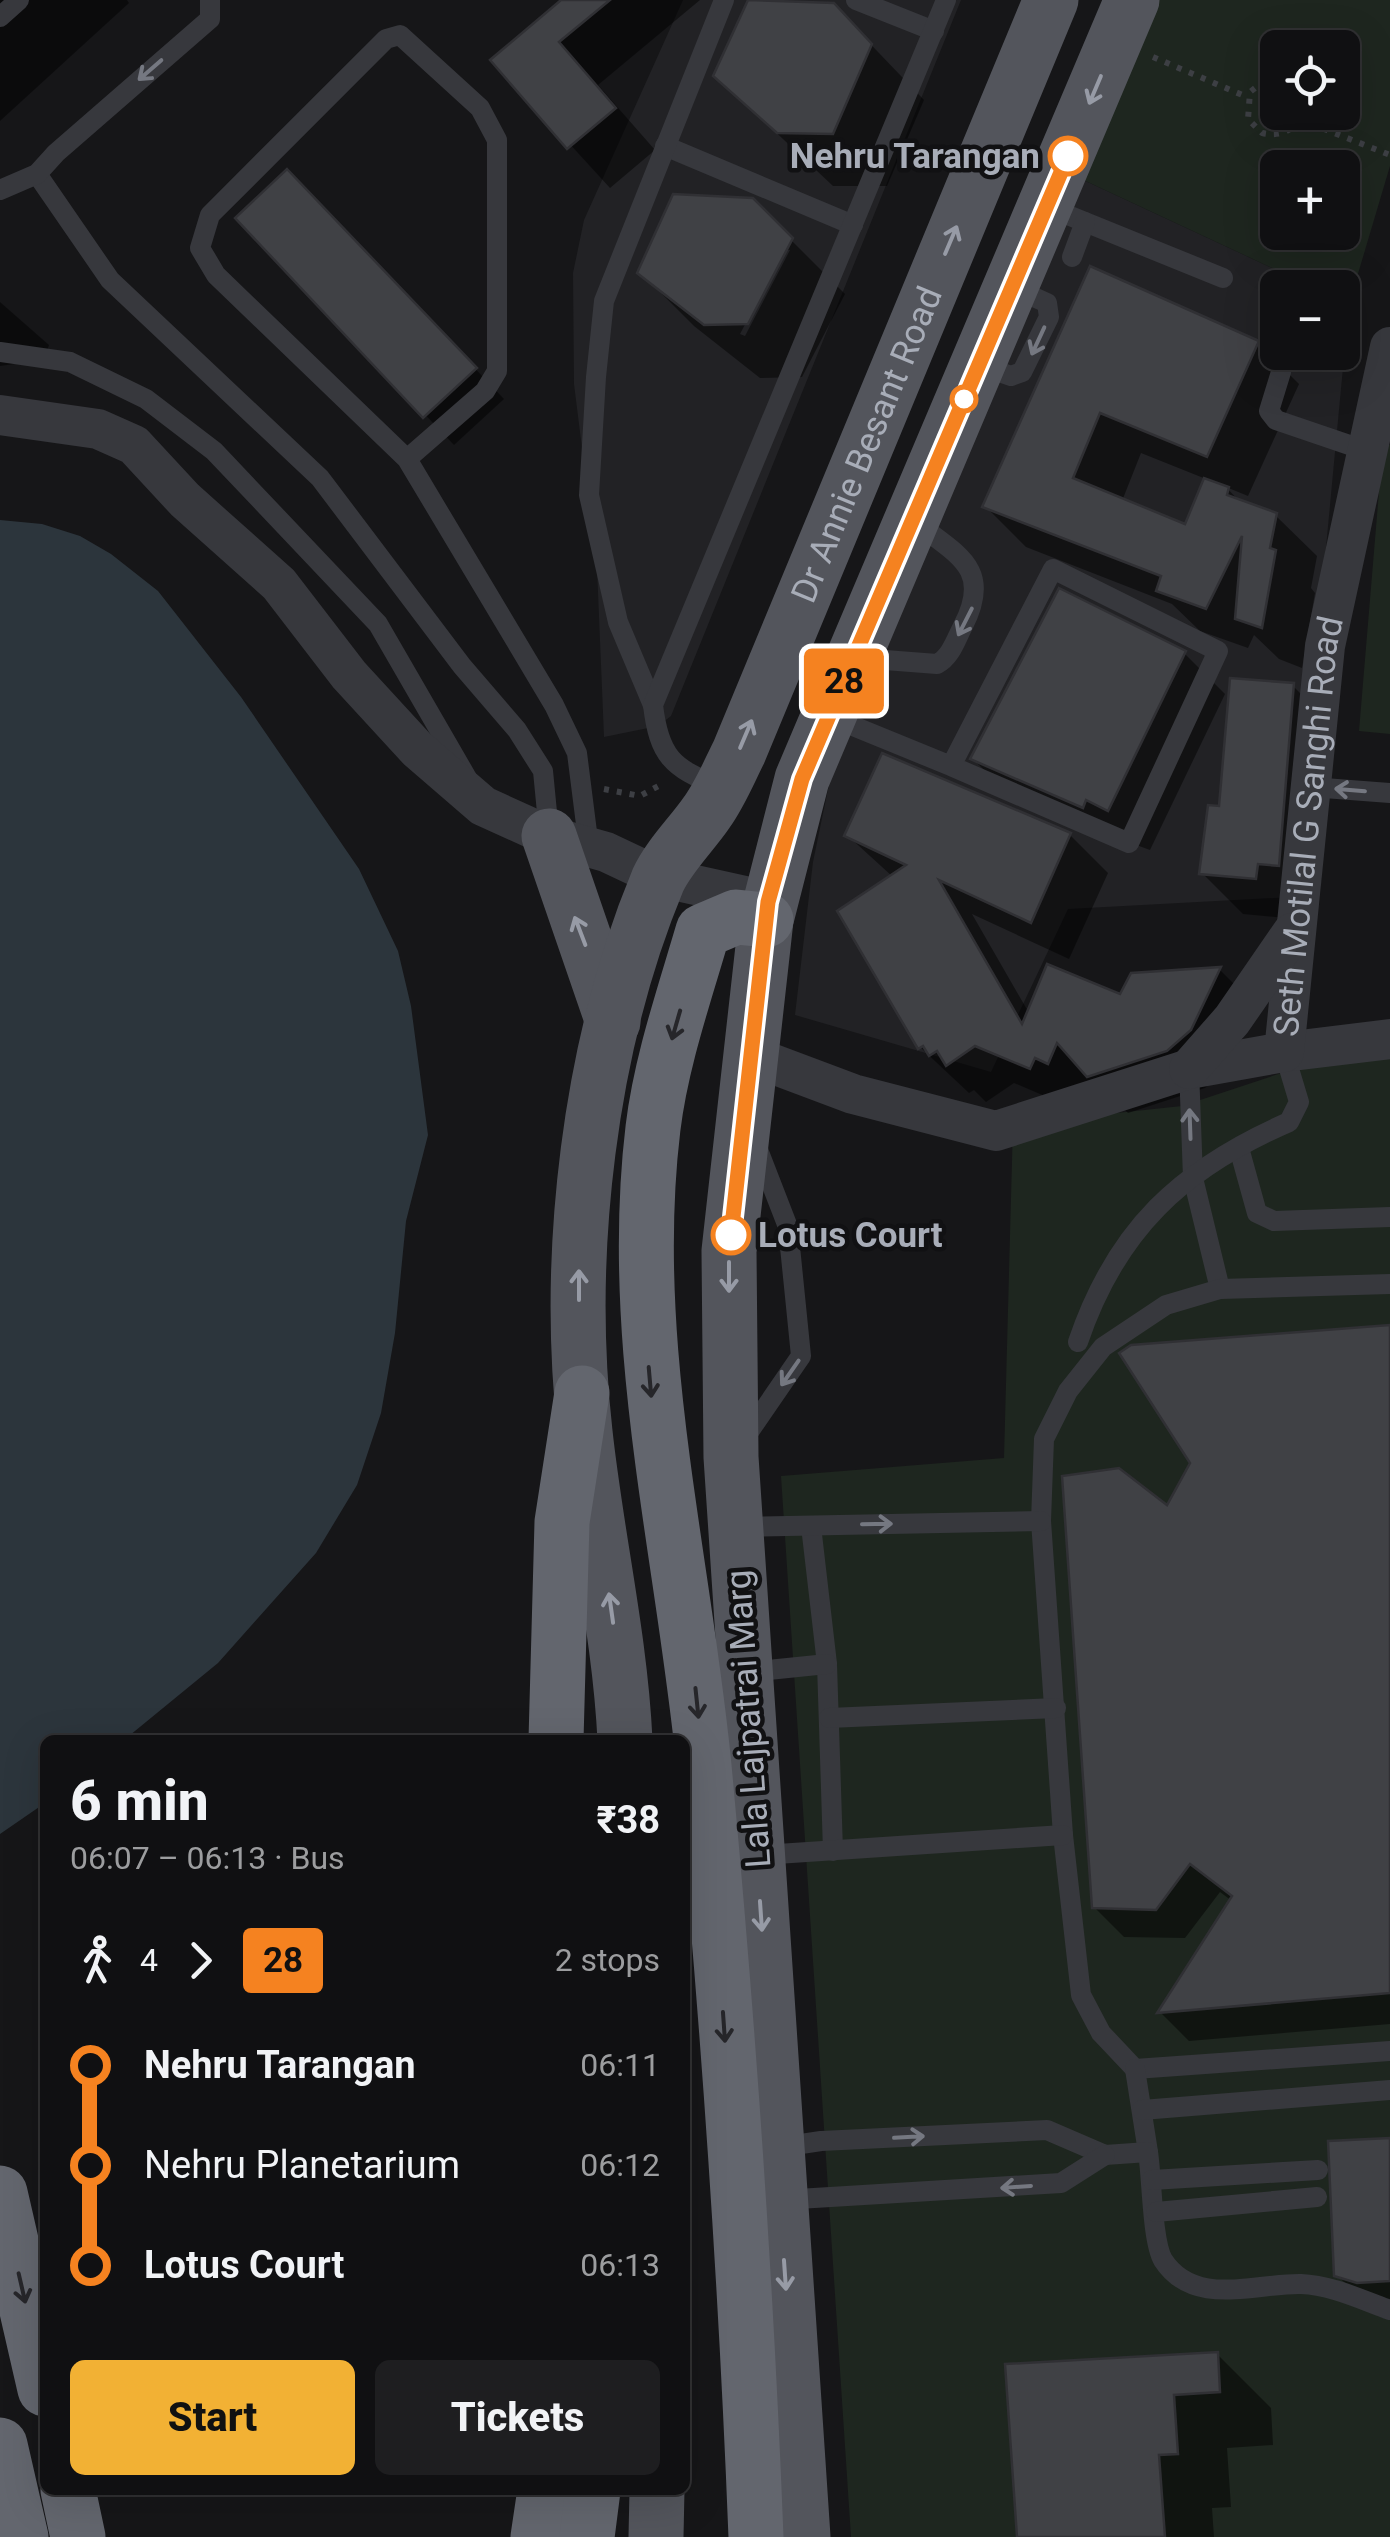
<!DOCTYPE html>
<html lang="en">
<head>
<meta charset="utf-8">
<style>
	:root { --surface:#101012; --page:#1e1e20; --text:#f1f3f6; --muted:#9c9d9f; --line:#303032; --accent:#f2b134 }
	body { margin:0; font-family:Roboto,sans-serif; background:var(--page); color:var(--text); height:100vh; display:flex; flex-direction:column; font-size:38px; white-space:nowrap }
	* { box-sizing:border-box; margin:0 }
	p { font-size:32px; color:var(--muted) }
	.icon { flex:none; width:55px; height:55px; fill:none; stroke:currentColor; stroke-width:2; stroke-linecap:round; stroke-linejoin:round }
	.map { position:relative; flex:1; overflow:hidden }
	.panel { position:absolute; left:40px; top:1735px; width:650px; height:760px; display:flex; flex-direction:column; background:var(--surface); border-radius:15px; box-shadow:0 10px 40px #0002,0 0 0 2px var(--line) }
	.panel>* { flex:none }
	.badge { padding:0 20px; border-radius:8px; font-size:35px; line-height:65px }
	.fabs { position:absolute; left:1260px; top:30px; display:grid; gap:20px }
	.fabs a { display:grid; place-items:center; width:100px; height:100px; border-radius:15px; background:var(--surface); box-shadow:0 10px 40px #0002,0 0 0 2px var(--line); font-size:50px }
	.map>.badge { position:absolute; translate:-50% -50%; box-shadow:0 0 0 5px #fff }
	.legs { display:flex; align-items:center; gap:15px; height:110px; padding:0 30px; font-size:32px }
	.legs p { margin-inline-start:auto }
	.head { display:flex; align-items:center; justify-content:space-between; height:170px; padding:0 30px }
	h1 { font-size:55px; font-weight:800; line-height:75px }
	.primary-button { display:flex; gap:20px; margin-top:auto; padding:20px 30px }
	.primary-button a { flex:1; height:115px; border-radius:15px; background:var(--accent); color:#111; font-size:40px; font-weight:800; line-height:115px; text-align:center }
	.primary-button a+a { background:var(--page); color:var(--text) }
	ul { padding:0 30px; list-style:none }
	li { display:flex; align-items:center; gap:35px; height:100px; font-size:38px }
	li i { display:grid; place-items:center; width:15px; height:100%; margin:0 12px; background:currentColor }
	li i::after { content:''; width:25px; height:25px; margin:-12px; border:8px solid; border-radius:50%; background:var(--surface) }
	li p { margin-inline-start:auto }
	li:first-child i { background:linear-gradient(#0000 50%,currentColor 0) }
	li:last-child i { background:linear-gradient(currentColor 50%,#0000 0) }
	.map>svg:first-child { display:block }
</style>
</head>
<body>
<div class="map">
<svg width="1390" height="2537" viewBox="0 0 1390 2537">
	<rect width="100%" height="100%" fill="#161618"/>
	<g fill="#222225">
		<path d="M683,0h278l-290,716 -13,10 -54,11 -7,-169 -23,-184 -1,-111 11,-53z"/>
		<path d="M1077,177l236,110 -35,1v64h64l1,-51 6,3 -56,593 -225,12 -77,163 -196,-57 18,-153 20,-97z"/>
	</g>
	<g fill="#1e261f" fill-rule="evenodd">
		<path d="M1153,0h237v166l-41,138 -6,-3 -1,-13 -29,-1 -236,-110zM1278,48h64v64h-64zM1278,168h64v64h-64z"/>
		<path d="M1383,444l7,1v289l-31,-3z"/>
		<path d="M1390,1042v1495h-539l-70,-1061 223,-18 9,-334 169,-18 187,-62z"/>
	</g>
	<path fill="#2c353c" d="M0,520l42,4 38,12 31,18 47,37 83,106 118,172 39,82 13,55 17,129 -22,86 -11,112 -14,80 -24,72 -41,68 -98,110 -94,77h-79v63l-45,31z"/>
	<g fill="#0007" fill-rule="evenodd">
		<path d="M0,0h127l2,3 -129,118z"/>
		<path d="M565,0h135l-102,85 57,65 -45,38 -117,-128z"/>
		<path d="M751,0l82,5 91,95 -37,86h-54l-117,-110z"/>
		<path d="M751,200l94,94 -43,83 -42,1 -66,-52 -54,-54zM784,250h6l-45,86 -5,-2z"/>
		<path d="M316,201l188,198 -50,46 -216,-227z"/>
		<path d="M1091,269l167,74 41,41 -51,112 -22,-9 15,16 34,12 42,41 -6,32 4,5 -13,75 -23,-9 -25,-24 -6,13 -48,-17 -28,-27 -146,-57 -41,-41zM1141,453l65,26 -20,49 -64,-27z"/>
		<path d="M0,302l49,43 -5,15 -44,6z"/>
		<path d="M1184,653l41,41 -75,156 -136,-50 -41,-41z"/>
		<path d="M1293,686l41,41 -15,179 -21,-2 -1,15 -54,-5 -41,-41 19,-64z"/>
		<path d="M847,835h223l38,38 -39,86 -97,-45 57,99 92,-16 12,-21 87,-6 37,37 -28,61 -24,20 -77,25 -33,-33 -27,26 -54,-23 -28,19 -12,-12 -5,3 -49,-46 -27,-170z"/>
		<path d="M1390,1328v696l-201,17 -29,-29 72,-111 -12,-9 -35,46 -61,-1 -30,-30 74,-398z"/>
		<path d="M1390,2141v179l-12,-4 -42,-42z"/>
		<path d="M1217,2354l54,54 2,37 -46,3 4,59 -19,1 2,29h-195z"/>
	</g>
	<g fill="#404145" stroke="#303034" stroke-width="2.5">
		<path d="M561,0h49l-51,42 57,66 -49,41 -77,-89z"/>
		<path d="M748,0l86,3 38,41 -39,90 -56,-1 -64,-57z"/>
		<path d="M287,169l190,199 -54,50 -188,-200z"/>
		<path d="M673,194l80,4 40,40 -45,86 -44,1 -67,-52z"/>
		<path d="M1090,266l169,75 -52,116 -107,-44 -27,65 112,46 19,-46 25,9 -2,8 50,18 -7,35 6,2 -14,78 -27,-9 7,-83 -36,73 -50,-18 5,-15 -179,-69z"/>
		<path d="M1059,588l127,63 -78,160 -22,-11 -3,8 -113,-49z"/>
		<path d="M1230,678l64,5 -15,183 -21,-2 -2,15 -57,-5 9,-69 11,1z"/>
		<path d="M882,753l189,80 -40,90 -92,-43 83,144 25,-60 73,30 11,-21 90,-6 -30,63 -24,21 -80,26 -30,-34 -9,21 -13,-6 -5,11 -55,-23 -29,20 -9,-15 -8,5 -6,-10 -5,3 -81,-138 69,-46 -62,-29z"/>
		<path d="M1390,1325v668l-233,20 75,-117 -42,-32 -34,46 -64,-2 -30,-432 57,-8 48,37 23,-42 -71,-110 12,-8z"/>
		<path d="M1390,2138v143l-33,2 -23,-7 -6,-135z"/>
		<path d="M1218,2352l2,40 -46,3 4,59 -19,1 6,82h-148l-12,-173z"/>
	</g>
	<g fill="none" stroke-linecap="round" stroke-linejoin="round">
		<g stroke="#3d3f44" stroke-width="6" stroke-dasharray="5 8" stroke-linecap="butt">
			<path d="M1153,57l94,40"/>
			<path d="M1278,79l-13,1 -15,12 -2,27 14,14c19,4 33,-2 40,-21"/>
			<path d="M1299,119l91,36"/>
			<path d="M604,789l36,7 22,-12"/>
		</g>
		<g stroke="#37383d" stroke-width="20">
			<path d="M856,0l78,31"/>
			<path d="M0,17l19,-17"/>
			<path d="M665,146l188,79"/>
			<path d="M37,174l73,106 210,198 142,188 55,64 26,41 6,62"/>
			<path d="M0,190l37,-16 19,-21 154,-134v-19"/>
			<path d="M1048,207l175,71"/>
			<path d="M1072,257l13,-35"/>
			<path d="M0,352l70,10 76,37 68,52 164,173 89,154"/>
			<path d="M982,366l29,10 11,-4 27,-55 -2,-14 -33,-15"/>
			<path d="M1281,372l-12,39 7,9 91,31"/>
			<path d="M407,459l78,-68 12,-20v-231l-17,-32 -80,-73 -14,4 -176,176 -10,33 16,27 191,184 147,246 23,48 12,95"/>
			<path d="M859,658l78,6c14,-7 19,-25 26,-38 30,-58 -6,-71 -49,-105"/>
			<path d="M653,705l-35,-83 -29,-127 7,-118 8,-76 120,-301"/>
			<path d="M831,717l120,49 102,-197 165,82 -89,192 -178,-77"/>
			<path d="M718,786c-46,-18 -59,-30 -65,-81l293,-705"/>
			<path d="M1311,787l79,6"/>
			<path d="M1189,1069l4,109 27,111"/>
			<path d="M1239,1148l18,65 17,8 116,-4"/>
			<path d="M1390,1284l-170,5 -54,16 -63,42 -35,44 -24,48 -3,82 22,314 18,160 20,38 34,36 255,-18"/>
			<path d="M1078,1342c38,-112 103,-173 211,-220l10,-20 -15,-50"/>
			<path d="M744,1439l57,-83 -13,-129 -31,-80"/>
			<path d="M811,1526l16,138 6,187"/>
			<path d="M738,1527l303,-6"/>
			<path d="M748,1672l79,-8"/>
			<path d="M829,1718l227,-10"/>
			<path d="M761,1855l302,-20"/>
			<path d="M1135,2069l13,83"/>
			<path d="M1142,2110l248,-20"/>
			<path d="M781,2147l40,-6 226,-11 58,25 43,-3c4,25 4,89 15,108 31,48 92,23 138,24 30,1 61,16 89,26"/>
			<path d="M1152,2180l166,-10"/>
			<path d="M781,2200l280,-17 44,-28"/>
			<path d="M1156,2212l161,-15"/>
		</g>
		<g stroke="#37383d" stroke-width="40">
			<path d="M0,415l98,14 36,16 51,55 94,84 70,91 68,74 66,57 66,30 57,16 53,25 109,24"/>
			<path d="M1284,1052l106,-13"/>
			<path id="s1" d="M749,1055l104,39 143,37 193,-62 95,-17 41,-406 65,-299"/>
			<path d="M1189,1069l43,-49 60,-87"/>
		</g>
		<g stroke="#53555c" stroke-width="55">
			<path d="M549,836l64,186"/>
			<path id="s2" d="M625,1740c-5,-104 -29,-205 -40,-308 -20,-179 4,-386 73,-552 11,-24 34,-46 49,-68 13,-18 22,-40 32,-60l312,-752"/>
			<path d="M656,2537l1,-47"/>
			<path d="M803,2537l-72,-1080 -2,-206 37,-331 36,-141 330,-779"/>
		</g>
		<g stroke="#63666e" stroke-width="55">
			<path d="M556,1740l6,-218 20,-129"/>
			<path d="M0,2193l45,196"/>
			<path d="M0,2445l21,92"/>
			<path d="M68,2490l10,47"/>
			<path d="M538,2537l7,-47"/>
			<path d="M587,2537l6,-47"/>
			<path d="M756,2537c-10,-257 -28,-515 -52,-771 -21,-214 -77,-422 -51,-638 8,-66 31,-132 50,-197l33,-14 30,3"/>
		</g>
	</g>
	<defs><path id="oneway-shaft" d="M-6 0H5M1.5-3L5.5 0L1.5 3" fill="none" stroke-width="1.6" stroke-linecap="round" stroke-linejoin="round" transform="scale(2.5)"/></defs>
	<g stroke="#757881">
		<use href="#oneway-shaft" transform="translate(150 70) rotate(139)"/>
		<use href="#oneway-shaft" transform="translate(1038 341) rotate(115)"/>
		<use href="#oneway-shaft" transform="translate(965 622) rotate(117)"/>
		<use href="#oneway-shaft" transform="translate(1350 790) rotate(-175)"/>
		<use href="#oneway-shaft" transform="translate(1190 1124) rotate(-92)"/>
		<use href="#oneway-shaft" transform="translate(790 1373) rotate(125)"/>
		<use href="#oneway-shaft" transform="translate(877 1524) rotate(-1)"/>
		<use href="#oneway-shaft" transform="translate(909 2137) rotate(-3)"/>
		<use href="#oneway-shaft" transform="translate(1016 2187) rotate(176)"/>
	</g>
	<g stroke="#979ba6">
		<use href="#oneway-shaft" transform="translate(1095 90) rotate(113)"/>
		<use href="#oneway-shaft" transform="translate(951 240) rotate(-67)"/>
		<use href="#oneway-shaft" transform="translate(746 734) rotate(-67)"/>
		<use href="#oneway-shaft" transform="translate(580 931) rotate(-111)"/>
		<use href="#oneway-shaft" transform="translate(729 1277) rotate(90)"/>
		<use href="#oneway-shaft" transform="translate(579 1285) rotate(-90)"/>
		<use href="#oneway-shaft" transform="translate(611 1608) rotate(-98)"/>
		<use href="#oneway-shaft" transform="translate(761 1916) rotate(86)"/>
		<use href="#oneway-shaft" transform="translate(785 2275) rotate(86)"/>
	</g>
	<g stroke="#26262a">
		<use href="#oneway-shaft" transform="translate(676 1025) rotate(106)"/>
		<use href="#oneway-shaft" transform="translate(650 1382) rotate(85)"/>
		<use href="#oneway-shaft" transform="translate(697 1703) rotate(84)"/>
		<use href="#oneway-shaft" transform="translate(724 2027) rotate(86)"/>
		<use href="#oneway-shaft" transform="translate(22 2288) rotate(77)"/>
	</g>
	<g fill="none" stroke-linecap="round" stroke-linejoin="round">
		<g stroke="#fff" stroke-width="22">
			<path id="line-1" d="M731,1235l37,-333 34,-123 266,-623"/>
		</g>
		<use href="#line-1" stroke="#f58220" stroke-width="15"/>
	</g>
	<g fill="#fff" stroke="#f58220" stroke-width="5">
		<circle cx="1068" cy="156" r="18"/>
		<circle cx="964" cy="399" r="12"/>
		<circle cx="731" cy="1235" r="18"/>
	</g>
	<g text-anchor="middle" stroke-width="9" stroke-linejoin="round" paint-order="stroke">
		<g font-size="35" font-weight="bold" fill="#a8adb8" stroke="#111113" text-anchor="end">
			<text x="1040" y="168">Nehru Tarangan</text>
			<text x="758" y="1247" text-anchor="start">Lotus Court</text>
		</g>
		<g font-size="35" fill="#a8adb8" stroke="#111113">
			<text dy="12" stroke="none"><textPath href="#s2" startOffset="1358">Dr Annie Besant Road</textPath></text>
			<text dy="12" stroke="none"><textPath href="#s1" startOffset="785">Seth Motilal G Sanghi Road</textPath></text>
			<text transform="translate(748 1719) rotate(-94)" y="12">Lala Lajpatrai Marg</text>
		</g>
	</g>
</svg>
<div class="fabs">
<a><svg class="icon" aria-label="locate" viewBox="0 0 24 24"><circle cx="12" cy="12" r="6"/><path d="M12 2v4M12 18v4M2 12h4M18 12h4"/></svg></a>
<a>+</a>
<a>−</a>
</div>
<b class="badge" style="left:844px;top:681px;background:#f58220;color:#111">28</b>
<section class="panel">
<div class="head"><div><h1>6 min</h1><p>06:07 – 06:13 · Bus</p></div><b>₹38</b></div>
<div class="legs"><svg class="icon" aria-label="walk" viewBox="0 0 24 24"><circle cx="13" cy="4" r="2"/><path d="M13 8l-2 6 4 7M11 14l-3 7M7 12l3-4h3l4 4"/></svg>4<svg class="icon" aria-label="forward" viewBox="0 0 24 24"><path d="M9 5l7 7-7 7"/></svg><b class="badge" style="background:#f58220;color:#111">28</b><p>2 stops</p></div>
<ul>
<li><i style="color:#f58220"></i><b>Nehru Tarangan</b><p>06:11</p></li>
<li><i style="color:#f58220"></i><span>Nehru Planetarium</span><p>06:12</p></li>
<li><i style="color:#f58220"></i><b>Lotus Court</b><p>06:13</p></li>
</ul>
<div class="primary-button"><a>Start</a><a>Tickets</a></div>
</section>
</div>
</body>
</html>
